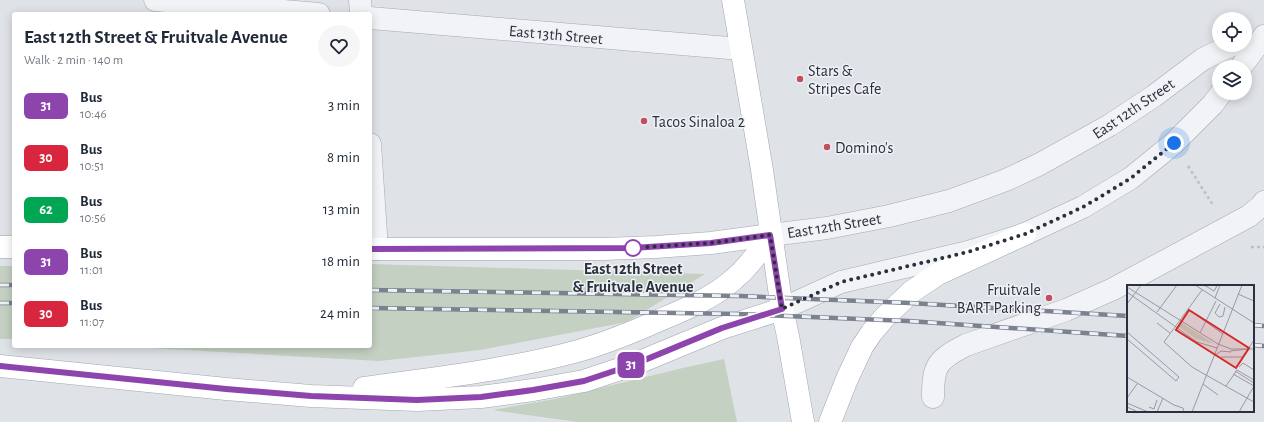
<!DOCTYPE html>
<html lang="en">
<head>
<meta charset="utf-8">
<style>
	:root { --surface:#fff; --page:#f6f6f7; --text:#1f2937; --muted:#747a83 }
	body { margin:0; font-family:"Alegreya Sans",sans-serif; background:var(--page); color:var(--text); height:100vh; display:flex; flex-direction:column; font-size:15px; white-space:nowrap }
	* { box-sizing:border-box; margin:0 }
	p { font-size:13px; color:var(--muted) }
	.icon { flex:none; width:22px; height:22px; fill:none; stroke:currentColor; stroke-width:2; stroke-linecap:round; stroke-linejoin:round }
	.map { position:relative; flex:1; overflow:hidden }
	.drawer { position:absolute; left:12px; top:12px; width:360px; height:336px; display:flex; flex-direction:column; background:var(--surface); border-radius:4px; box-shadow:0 2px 10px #0003 }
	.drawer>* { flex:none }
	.badge { padding:0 8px; border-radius:6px; font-size:14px; line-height:26px }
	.fabs { position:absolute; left:1212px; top:12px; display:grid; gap:8px }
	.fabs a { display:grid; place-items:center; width:40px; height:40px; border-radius:50%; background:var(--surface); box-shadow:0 2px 10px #0003; font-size:20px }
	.you { position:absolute; width:20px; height:20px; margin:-10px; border:3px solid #fff; border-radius:50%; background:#1a73e8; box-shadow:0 0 0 6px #1a73e833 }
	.map>.badge { position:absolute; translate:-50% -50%; box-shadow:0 0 0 2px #fff }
	.round { display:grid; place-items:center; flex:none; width:42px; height:42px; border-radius:21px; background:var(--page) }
	.headline { display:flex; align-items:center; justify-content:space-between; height:68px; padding:0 12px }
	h1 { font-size:19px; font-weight:700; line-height:30px }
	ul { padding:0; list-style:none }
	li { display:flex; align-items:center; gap:12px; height:52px; padding:0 12px }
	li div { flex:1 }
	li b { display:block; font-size:15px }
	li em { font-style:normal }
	li .badge { min-width:44px; font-weight:700; text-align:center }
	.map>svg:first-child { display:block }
</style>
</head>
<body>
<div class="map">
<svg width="1264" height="422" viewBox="0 0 1264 422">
	<rect width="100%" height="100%" fill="#dfe2e7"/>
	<g fill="#c4d0c1">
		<path d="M370,264l335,10 -78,48 -147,28 -101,11 -265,-15h256z"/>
		<rect x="0" y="266" width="14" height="73"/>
		<path d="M724,359l13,63h-160l-84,-12 62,-11 128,-31z"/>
	</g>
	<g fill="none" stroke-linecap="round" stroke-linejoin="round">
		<g stroke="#a5a9b1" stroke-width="23">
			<g id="minor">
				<path d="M155,0l164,14"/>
				<path d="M360,0l1,14"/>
				<path d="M370,18l371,31"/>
				<path d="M1241,67l23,-31"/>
				<path d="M370,144l7,105"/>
				<path d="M771,235l56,-7 62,-12 60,-15 57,-21 34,-16 70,-39 44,-29 49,-37 29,-14"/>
				<path d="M782,309l59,-27 127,-30 57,-18 58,-27 48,-29 43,-35 39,-39 8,-11"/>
				<path d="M933,397c0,-32 4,-37 33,-52l100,-35 47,-21 136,-73 12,-10 3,-4"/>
			</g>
		</g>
		<g stroke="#a0a6b2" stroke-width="23">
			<g id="major">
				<path d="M733,0l29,170 20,139 6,27 15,86"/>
				<path d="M0,247h14"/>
				<path d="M370,249h234l52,-2 55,-4 60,-8"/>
				<path d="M0,366l226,23 85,7 106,4 64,-3 52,-7 51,-9 51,-17 87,-36 60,-19"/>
				<path d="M364,388c71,-10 144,-18 214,-37 28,-8 55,-19 82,-31 26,-11 53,-22 74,-41 15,-12 25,-28 37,-44"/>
				<path d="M830,422l17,-43 15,-32 10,-15 12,-14 27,-26 27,-18 87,-40"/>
			</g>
		</g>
		<g stroke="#bec0c6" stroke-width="2.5" stroke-dasharray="3 3" stroke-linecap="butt">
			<path d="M1188,166l25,39"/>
			<path d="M1251,247h13"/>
		</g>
		<use href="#minor" stroke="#f2f3f6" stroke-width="22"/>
		<use href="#major" stroke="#fff" stroke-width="22"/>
		<g stroke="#7a818f" stroke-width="4.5">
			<g id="rail">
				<path d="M0,285h14"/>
				<path d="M370,290l370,6 170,7 218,13"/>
				<path d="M0,303h14"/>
				<path d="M370,308l369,6 169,7 220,15"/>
				<path d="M1253,325l11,1"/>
				<path d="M1253,345l11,1"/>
			</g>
		</g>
		<use href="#rail" stroke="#eff1f5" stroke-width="3" stroke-dasharray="9" stroke-linecap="butt"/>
	</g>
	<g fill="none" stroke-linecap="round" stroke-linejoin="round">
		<g stroke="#fff" stroke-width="9">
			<path id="line" d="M0,366l226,23 85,7 106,4 64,-3 52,-7 51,-9 51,-17 87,-36 60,-19 -12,-74 -59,8 -79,5 -262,1"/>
		</g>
		<use href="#line" stroke="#8e44ad" stroke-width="6"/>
		<path stroke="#2a303d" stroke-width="4" stroke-dasharray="0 7.2" d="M633,248l78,-5 59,-8 12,74 59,-27 127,-30 57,-18 58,-27 12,-7 36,-22 43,-35"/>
	</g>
	<g fill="#c24f5b" stroke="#eff1f5" stroke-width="1.5">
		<circle cx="800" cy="79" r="4"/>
		<circle cx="644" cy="121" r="4"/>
		<circle cx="827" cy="147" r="4"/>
		<circle cx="1049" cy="298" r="4"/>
	</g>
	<circle fill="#fff" stroke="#8e44ad" stroke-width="2" cx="633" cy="248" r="8"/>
	<g text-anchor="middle" stroke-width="3" stroke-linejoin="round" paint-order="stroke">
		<g font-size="16" fill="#2a303d" stroke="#eff1f5">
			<text transform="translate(556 34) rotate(5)" y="6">East 13th Street</text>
			<text transform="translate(1133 108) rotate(-34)" y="6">East 12th Street</text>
			<text transform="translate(834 225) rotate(-9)" y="6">East 12th Street</text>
		</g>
		<g font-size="16" fill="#2a303d" stroke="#eff1f5" text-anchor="start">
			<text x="808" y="76">Stars &amp;<tspan x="808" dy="18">Stripes Cafe</tspan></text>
			<text x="652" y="127">Tacos Sinaloa 2</text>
			<text x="835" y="153">Domino's</text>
			<text x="1041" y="295" text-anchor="end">Fruitvale<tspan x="1041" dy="18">BART Parking</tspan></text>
		</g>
		<g font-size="16" font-weight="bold" fill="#2a303d" stroke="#eff1f5">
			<text x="633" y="274">East 12th Street<tspan x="633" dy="18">&amp; Fruitvale Avenue</tspan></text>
		</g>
	</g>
	<g transform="translate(1127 285)">
		<rect width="127" height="127" fill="#dfe2e7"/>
		<path d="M53,37l18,11 16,11 -18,-5 -18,-13z" fill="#c4d0c1"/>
		<path fill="none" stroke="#979ba3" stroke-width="1" d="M68,0l59,38M77,0l10,6 3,-5M0,2l91,57M75,5l-38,52 28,25 14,8M0,7l70,50 20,6M111,9l16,7M88,13l5,-13M0,19l14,-19M93,19l-5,9 4,4 4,-1 2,-9M61,24l35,25M30,27l20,-27M30,38l13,10M0,47l52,45 -3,4 -49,-42M73,48l16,-32M91,59l13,5h23M103,66l18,-2M87,71l7,-5 10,1M94,72h22l11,-17M112,82l4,-4 11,7M108,86l19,12M106,89l21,12M79,90l48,27M0,92l47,28 9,3 1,4M76,99l15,11M99,101l11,-16 17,10M0,113l10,-14M0,118l21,9M0,122l11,5M22,122l5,2 3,-9M30,127l6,-14M65,127l50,-127M112,127l15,-26"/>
		<path fill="#d62828" fill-opacity="0.15" stroke="#d62828" stroke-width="2" d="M62,25l60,38 -13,20 -60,-38z"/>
		<rect width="127" height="127" fill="none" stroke="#2a303d" stroke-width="2"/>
	</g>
</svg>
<div class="fabs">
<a><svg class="icon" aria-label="locate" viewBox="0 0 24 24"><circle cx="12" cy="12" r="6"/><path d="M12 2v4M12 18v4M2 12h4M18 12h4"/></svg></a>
<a><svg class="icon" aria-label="layers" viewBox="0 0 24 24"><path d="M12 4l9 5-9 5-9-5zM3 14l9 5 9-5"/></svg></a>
</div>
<div class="you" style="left:1174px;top:143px"></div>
<b class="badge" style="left:631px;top:365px;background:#8e44ad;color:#fff">31</b>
<section class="drawer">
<div class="headline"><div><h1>East 12th Street &amp; Fruitvale Avenue</h1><p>Walk · 2 min · 140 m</p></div><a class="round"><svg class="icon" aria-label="heart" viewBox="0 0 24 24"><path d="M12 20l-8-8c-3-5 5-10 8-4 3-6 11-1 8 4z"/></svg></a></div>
<ul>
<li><span class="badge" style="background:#8e44ad;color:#fff">31</span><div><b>Bus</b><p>10:46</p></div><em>3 min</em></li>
<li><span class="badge" style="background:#d7263d;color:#fff">30</span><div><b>Bus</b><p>10:51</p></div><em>8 min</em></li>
<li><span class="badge" style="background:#00a651;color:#fff">62</span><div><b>Bus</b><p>10:56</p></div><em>13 min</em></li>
<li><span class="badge" style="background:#8e44ad;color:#fff">31</span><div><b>Bus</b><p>11:01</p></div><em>18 min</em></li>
<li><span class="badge" style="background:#d7263d;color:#fff">30</span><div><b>Bus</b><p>11:07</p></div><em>24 min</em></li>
</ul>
</section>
</div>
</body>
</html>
